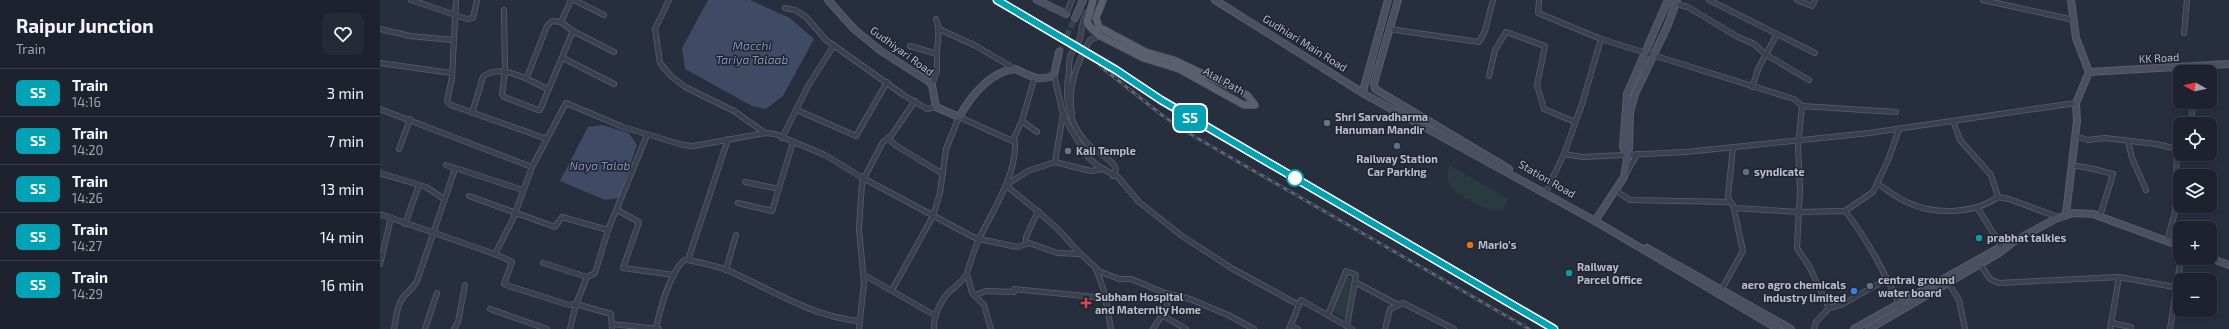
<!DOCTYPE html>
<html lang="en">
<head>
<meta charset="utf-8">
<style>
	:root { --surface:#1d222e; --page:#252a36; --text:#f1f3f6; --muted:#a0a4aa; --line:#3b3f4a }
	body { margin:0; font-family:"Exo 2",sans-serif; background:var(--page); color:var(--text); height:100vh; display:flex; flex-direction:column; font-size:15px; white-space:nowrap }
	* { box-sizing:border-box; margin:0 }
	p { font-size:13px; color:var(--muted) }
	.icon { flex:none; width:22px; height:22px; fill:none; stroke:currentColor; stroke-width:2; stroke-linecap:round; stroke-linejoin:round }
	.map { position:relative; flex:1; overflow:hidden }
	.side { display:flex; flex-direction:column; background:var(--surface); width:380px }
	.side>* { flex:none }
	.badge { padding:0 8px; border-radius:6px; font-size:14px; line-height:26px }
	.needle { width:26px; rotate:278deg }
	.tools { position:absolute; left:1793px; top:65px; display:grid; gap:8px }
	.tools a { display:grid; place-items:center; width:44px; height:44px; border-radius:8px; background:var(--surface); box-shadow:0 2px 6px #0003,0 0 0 1px var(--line); font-size:20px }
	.map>.badge { position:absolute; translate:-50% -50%; box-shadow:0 0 0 2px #fff }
	.round { display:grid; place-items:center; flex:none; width:42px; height:42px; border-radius:8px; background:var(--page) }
	.summary { display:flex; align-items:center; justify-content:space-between; height:68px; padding:0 16px }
	h1 { font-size:19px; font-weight:700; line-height:30px }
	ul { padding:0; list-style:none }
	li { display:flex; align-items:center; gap:12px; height:48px; padding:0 16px; border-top:1px solid var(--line) }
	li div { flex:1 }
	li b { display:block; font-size:15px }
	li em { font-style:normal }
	li .badge { min-width:44px; font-weight:700; text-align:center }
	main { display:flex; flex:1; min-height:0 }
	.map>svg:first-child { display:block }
</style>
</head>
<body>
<main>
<section class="side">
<div class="summary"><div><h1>Raipur Junction</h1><p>Train</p></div><a class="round"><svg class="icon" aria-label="heart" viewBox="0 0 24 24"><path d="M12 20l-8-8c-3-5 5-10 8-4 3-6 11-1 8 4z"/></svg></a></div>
<ul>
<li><span class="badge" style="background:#00a3b4;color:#fff">S5</span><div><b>Train</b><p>14:16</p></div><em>3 min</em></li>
<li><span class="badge" style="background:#00a3b4;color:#fff">S5</span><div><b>Train</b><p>14:20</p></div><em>7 min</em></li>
<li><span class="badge" style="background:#00a3b4;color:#fff">S5</span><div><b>Train</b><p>14:26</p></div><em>13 min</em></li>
<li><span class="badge" style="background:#00a3b4;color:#fff">S5</span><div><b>Train</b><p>14:27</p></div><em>14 min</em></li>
<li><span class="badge" style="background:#00a3b4;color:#fff">S5</span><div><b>Train</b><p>14:29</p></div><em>16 min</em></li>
</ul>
</section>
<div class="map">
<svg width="1849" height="329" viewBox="0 0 1849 329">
	<rect width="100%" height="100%" fill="#272e3e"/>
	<g fill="#2a3b40">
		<path d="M1069,165l58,33 -3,12c-12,5 -49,-14 -55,-26 -3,-6 -1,-13 0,-19z"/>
		<path d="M965,276l8,3 -5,41 -17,-9z"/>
	</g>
	<g fill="#3f4a65">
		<path d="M328,0h42l40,18 24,21 -31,57 -17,13 -14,-3 -67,-37 -3,-21z"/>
		<path d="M222,125l27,8 8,12 -18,53 -14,2 -45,-19 28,-54z"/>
	</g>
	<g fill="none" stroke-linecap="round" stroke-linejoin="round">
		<path stroke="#3d4353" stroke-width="6" stroke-dasharray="6 3" stroke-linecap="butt" d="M679,52l16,-34"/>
		<g stroke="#595e6c" stroke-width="6">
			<g id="street">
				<path d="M31,0l56,19 6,-1 4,-18"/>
				<path d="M76,0l-4,78 -5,23 4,4 96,34"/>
				<path d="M194,0l30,15"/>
				<path d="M289,0l-14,29 5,34 11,13 14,11 49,24 31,22"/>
				<path d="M1159,0l-1,13 63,26 193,60 8,7 -4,41 2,43 -3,58 12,18 20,42"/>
				<path d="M1329,0l106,53"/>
				<path d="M1417,0l15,6 3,-6"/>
				<path d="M1603,0l91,20"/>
				<path d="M1296,4l12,3 48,29 18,8 11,10 44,26"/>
				<path d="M405,8l10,2 11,7 20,23 79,56 22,13 9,-2"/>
				<path d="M124,10l1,61 -3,23 2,3 34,13h2l33,-79"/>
				<path d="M707,12c-5,9 -5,16 -7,26 -2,7 -8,12 -10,19 -1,5 -1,10 -1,15 -5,26 -1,49 16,69 8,10 27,17 31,28l-3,7"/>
				<path d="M686,14l6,-14"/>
				<path d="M556,19c5,10 1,24 1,35"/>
				<path d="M181,22l10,-22"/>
				<path d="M0,29l30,7 43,4"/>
				<path d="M559,29l37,17 39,23"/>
				<path d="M1009,29l90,13 6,-11 8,-31"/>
				<path d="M1804,33l3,-33"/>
				<path d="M530,46l27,8v17l-5,14"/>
				<path d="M183,58l51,26"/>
				<path d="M0,63l71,10"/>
				<path d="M674,75l9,39 7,14 18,29 10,9 20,11 21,25 43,34 51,33 66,36"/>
				<path d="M1109,76l6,-26 11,-18 39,14 -8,39 7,24 31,13"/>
				<path d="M147,77l20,-51 5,-5 9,1 12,9 41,21"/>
				<path d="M1372,87l7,-20 18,-33"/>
				<path d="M1422,106l94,6"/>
				<path d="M0,109l152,58"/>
				<path d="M417,110l59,26 31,-54"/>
				<path d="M92,113l11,-36c17,-16 49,5 65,12"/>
				<path d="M683,114l-8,48 -27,9 -22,14c15,14 32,25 47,40 10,8 18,20 28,29"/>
				<path d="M692,114c-5,-27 5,-51 18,-74l10,-4"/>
				<path d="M642,121l12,-42"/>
				<path d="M1811,124l2,-22"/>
				<path d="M1695,136l13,4 17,-2 51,6 21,5 3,-6"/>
				<path d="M402,138l26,-52 26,-41"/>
				<path d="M508,138l7,7 48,29"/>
				<path d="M1748,141l4,17 14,32"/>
				<path d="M19,149l11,-30"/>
				<path d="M1184,154l19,3 103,-5 183,-19 207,-30"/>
				<path d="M675,162l36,9 11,-2"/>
				<path d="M66,165l77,25"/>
				<path d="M1691,166c13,-1 29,5 42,8l-13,42"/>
				<path d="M0,173l46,14 18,12"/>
				<path d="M1246,174l11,-20"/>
				<path d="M365,182l34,7"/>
				<path d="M1498,184c10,6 20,15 31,19 26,12 65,11 89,-6l-7,-22 -31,-35 -7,-19"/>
				<path d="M1236,191l14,9 100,2 3,3 10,46 -23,41"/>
				<path d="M1165,194l19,-40 18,-50 19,-65"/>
				<path d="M89,196l86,31 7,-10 46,13"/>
				<path d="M1618,197l11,2 49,18"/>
				<path d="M1350,202l-2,-6 5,-49"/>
				<path d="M358,203l34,8 21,-69"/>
				<path d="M1597,207l26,42"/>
				<path d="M1354,208l65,4 46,-1 28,-19 16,-34 10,-29"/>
				<path d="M237,210l22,12 -16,46 51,7"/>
				<path d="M1465,211c24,30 41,65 57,99"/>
				<path d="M0,214l115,40 18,-35 19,-52 34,-64 57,24 60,18 10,1 72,-13 10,1 50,21 38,23 112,60 42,9 12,-4 28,10 24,1 15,14 8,23 7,38"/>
				<path d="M25,224l14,-39"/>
				<path d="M1787,241l8,-29 2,-63"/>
				<path d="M646,244v-7l12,-26"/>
				<path d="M115,254l17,8 -8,22 2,1 63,20 7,-1 35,10 1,15"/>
				<path d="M308,260l40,-121"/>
				<path d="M1599,262l11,17 9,4 120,-6 61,11"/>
				<path d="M163,263l44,14"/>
				<path d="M0,264l11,-46"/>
				<path d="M346,270l10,-35"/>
				<path d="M716,270l23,9h12l34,14 25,6 38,16 26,14"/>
				<path d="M587,274l5,19 12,12 7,24"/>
				<path d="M484,275l72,41"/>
				<path d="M1567,281l12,19 6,29"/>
				<path d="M975,282l43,23"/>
				<path d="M512,290l41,-74 7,-23 6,-44 13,-32 56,25"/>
				<path d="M595,295l11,-4 28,1v-3l91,9"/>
				<path d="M110,309l57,20"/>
				<path d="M782,315l24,14"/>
				<path d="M948,315l18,-44 10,4 -9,51"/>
				<path d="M1731,323l20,4"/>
				<path d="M232,324l47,5"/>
				<path d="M911,325l7,4"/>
				<path d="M276,328c5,-22 13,-53 28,-68h4c13,3 27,5 39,10 44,19 84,47 133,51"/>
				<path d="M14,329c2,-10 3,-26 11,-34 6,-5 8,-7 12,-14l38,-112"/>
				<path d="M45,329l12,-36"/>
				<path d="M74,329l4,-7 7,-37"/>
				<path d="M190,329l6,-25 11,-27 8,-4 13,-43 39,-95"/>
				<path d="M479,329l5,-46 -5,-54 3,-47 21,-40 8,-6 24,-35"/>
				<path d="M554,329c-1,-12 6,-27 14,-36 6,-6 16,-12 19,-20 4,-11 7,-24 12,-34 14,-29 38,-65 36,-97l-2,-2 9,-19 15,11"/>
				<path d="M773,329l10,-15 4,-9"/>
				<path d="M909,329l12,-29 51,29"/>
				<path d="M1005,329l5,-20 13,-6 51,26"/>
				<path d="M1434,329l2,-7 13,-14 14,-4 44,-25"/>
				<path d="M1730,329l9,-52"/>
				<path d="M1790,329l11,-71"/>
			</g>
		</g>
		<g stroke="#595e6c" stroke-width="8">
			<g id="secondary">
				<path d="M448,0l26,29 27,22 47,30 4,4 4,22 23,10c12,-21 30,-45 56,-48 15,6 23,14 39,6l5,-23"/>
				<path d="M657,0l29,14"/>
				<path d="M835,0l151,95 229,126 183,108"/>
				<path d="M1018,0l-24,83 1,6 134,80"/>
				<path d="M695,18l8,-18"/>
				<path d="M1709,72l140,-8"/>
				<path d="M983,91l25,-91"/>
				<path d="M1247,155l-4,-8 4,-53 41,-94"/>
				<path d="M1686,214l11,-93 -1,-18 13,-31 -13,-34 -5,-38"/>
				<path d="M1215,221l29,-44 5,-29 1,-36 5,-18 32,-67 10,-27"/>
				<path d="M1267,248l144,81"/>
				<path d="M1830,258l19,7"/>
				<path d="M1474,329l143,-80h6"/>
				<path d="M1489,329l130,-76 14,-11 42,-23 18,-6 20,1 87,32"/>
			</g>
		</g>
		<g stroke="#454957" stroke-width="8">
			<path id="primary" d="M713,0l-6,22 4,6 9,8 43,22 36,11 65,36h11l-8,-10 -73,-35 -28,-8 -47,-25 -3,-9 7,-18"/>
		</g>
		<use href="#street" stroke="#3b404e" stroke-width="4.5"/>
		<use href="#secondary" stroke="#4a4f61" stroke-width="6"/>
		<use href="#primary" stroke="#5a5f6e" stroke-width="7"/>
		<g stroke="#5e6475" stroke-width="3">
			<g id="rail">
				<path d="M617,0l119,70 60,39 378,220"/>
				<path d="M720,66l63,50 27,18 339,195"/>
			</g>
		</g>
		<use href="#rail" stroke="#202533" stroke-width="1.5" stroke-dasharray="4.5" stroke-linecap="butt"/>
	</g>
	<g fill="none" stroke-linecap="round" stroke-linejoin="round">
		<g stroke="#fff" stroke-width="9">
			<path id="line" d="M617,0l119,70 45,30 393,229"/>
		</g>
		<use href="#line" stroke="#00a3b4" stroke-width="6"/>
	</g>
	<g fill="#6b7280" stroke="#202533" stroke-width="1.5">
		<circle cx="947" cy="123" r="4"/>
		<circle cx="688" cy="151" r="4"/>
	</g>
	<g fill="#5c6f8a" stroke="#202533" stroke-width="1.5">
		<circle cx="1017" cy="146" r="4"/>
		<circle cx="1366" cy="172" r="4"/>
		<circle cx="1490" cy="286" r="4"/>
	</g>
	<circle fill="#fff" stroke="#00a3b4" stroke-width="2" cx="915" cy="178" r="8"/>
	<g fill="#0f9aa8" stroke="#202533" stroke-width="1.5">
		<circle cx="1599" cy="238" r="4"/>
		<circle cx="1189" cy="273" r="4"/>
	</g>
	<circle fill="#e8710a" stroke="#202533" stroke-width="1.5" cx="1090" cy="245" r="4"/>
	<circle fill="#3f7fe0" stroke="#202533" stroke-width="1.5" cx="1474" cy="291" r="4"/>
	<path fill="#e0444e" stroke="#202533" stroke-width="1.5" d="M704 297h4v4h4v4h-4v4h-4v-4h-4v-4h4z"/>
	<g text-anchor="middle" stroke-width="3" stroke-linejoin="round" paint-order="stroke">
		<g font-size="11" fill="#b8bcc9" stroke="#202533">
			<text transform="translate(925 43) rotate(32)" y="4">Gudhiari Main Road</text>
			<text transform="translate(522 51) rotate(36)" y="4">Gudhiyari Road</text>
			<text transform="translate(1779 58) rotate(-3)" y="4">KK Road</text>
			<text transform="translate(844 81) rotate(29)" y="4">Atal Path</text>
			<text transform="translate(1167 179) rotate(30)" y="4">Station Road</text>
		</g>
		<g font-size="11" font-weight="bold" fill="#b8bcc9" stroke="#202533" text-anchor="start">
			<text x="955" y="121">Shri Sarvadharma<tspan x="955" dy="13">Hanuman Mandir</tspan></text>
			<text x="696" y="155">Kali Temple</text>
			<text x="1017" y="163" text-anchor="middle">Railway Station<tspan x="1017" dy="13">Car Parking</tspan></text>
			<text x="1374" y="176">syndicate</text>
			<text x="1607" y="242">prabhat talkies</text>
			<text x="1098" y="249">Mario's</text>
			<text x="1197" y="271">Railway<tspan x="1197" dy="13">Parcel Office</tspan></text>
			<text x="1498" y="284">central ground<tspan x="1498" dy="13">water board</tspan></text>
			<text x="1466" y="289" text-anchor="end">aero agro chemicals<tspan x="1466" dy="13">industry limited</tspan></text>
			<text x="715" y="301">Subham Hospital<tspan x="715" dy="13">and Maternity Home</tspan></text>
		</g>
		<g font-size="12" font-style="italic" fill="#828ead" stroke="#202533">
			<text x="372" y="50">Macchi<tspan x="372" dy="14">Tariya Talaab</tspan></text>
			<text x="220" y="170">Naya Talab</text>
		</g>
	</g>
</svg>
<div class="tools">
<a><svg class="needle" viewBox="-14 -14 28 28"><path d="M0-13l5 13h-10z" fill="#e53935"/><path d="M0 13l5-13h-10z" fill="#a0a4aa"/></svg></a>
<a><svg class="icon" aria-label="locate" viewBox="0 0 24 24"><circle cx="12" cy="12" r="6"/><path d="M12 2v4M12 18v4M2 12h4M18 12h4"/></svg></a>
<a><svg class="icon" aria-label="layers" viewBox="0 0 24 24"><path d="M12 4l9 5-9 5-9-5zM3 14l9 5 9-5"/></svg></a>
<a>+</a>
<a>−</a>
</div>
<b class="badge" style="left:810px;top:118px;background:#00a3b4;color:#fff">S5</b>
</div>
</main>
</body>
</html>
